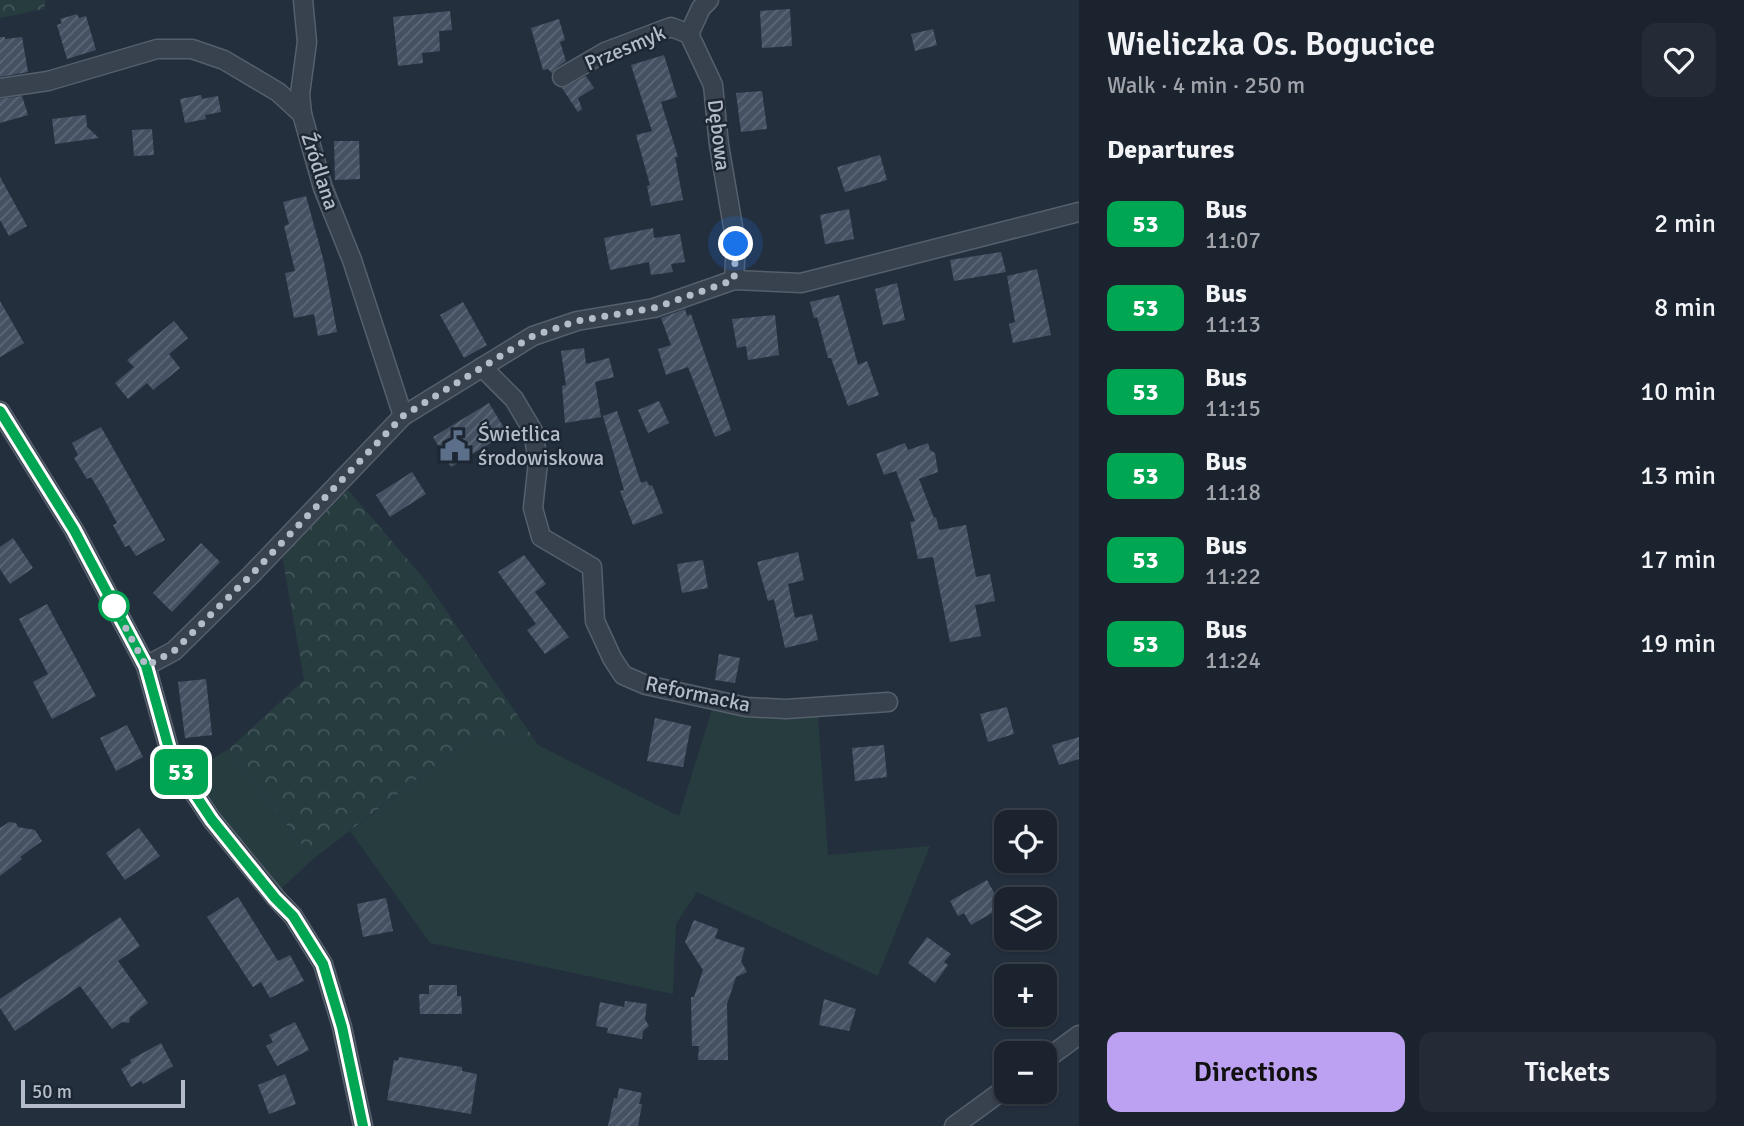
<!DOCTYPE html>
<html lang="en">
<head>
<meta charset="utf-8">
<style>
	:root { --surface:#1b232e; --page:#242b36; --text:#f1f3f6; --muted:#a0a4aa; --line:#39404a; --accent:#bca0f2 }
	body { margin:0; font-family:Signika,sans-serif; background:var(--page); color:var(--text); height:100vh; display:flex; flex-direction:column; font-size:26px; white-space:nowrap }
	* { box-sizing:border-box; margin:0 }
	p { font-size:23px; color:var(--muted) }
	.icon { flex:none; width:38px; height:38px; fill:none; stroke:currentColor; stroke-width:2; stroke-linecap:round; stroke-linejoin:round }
	.map { position:relative; flex:1; overflow:hidden }
	.drawer { display:flex; flex-direction:column; background:var(--surface); width:665px }
	.drawer>* { flex:none }
	.badge { padding:0 14px; border-radius:10px; font-size:24px; line-height:46px }
	.buttons { position:absolute; left:994px; top:810px; display:grid; gap:14px }
	.buttons a { display:grid; place-items:center; width:63px; height:63px; border-radius:14px; background:var(--surface); box-shadow:0 2px 5px #0004,0 0 0 2px var(--line); font-size:35px }
	.scale { position:absolute; left:21px; bottom:18px; width:164px; box-sizing:border-box; padding-left:7px; border:4px solid #b4bcc9; border-top:0; font-size:19px; line-height:24px; white-space:nowrap; color:#b4bcc9; -webkit-text-stroke:5px #1d2633; paint-order:stroke }
	.you { position:absolute; width:35px; height:35px; margin:-18px; border:5px solid #fff; border-radius:50%; background:#1a73e8; box-shadow:0 0 0 10px #1a73e833 }
	.map>.badge { position:absolute; translate:-50% -50%; box-shadow:0 0 0 4px #fff }
	h2 { padding:0 28px; font-size:26px; line-height:63px }
	.round { display:grid; place-items:center; flex:none; width:74px; height:74px; border-radius:14px; background:var(--page) }
	.head { display:flex; align-items:center; justify-content:space-between; height:119px; padding:0 28px }
	h1 { font-size:33px; font-weight:600; line-height:52px }
	.cta { display:flex; gap:14px; margin-top:auto; padding:14px 28px }
	.cta a { flex:1; height:80px; border-radius:14px; background:var(--accent); color:#111; font-size:28px; font-weight:600; line-height:80px; text-align:center }
	.cta a+a { background:var(--page); color:var(--text) }
	ul { padding:0; list-style:none }
	li { display:flex; align-items:center; gap:21px; height:84px; padding:0 28px }
	li div { flex:1 }
	li b { display:block; font-size:26px }
	li em { font-style:normal }
	li .badge { min-width:77px; font-weight:700; text-align:center }
	main { display:flex; flex:1; min-height:0 }
	.map>svg:first-child { display:block }
</style>
</head>
<body>
<main>
<div class="map">
<svg width="1079" height="1126" viewBox="0 0 1079 1126">
	<defs>
		<pattern id="forest-crowns" width="20" height="18" patternUnits="userSpaceOnUse" patternTransform="scale(1.75)"><rect width="20" height="18" fill="#263c3f"/><path d="M2 6a3 3 0 1 1 6 0M12 15a3 3 0 1 1 6 0" fill="none" stroke="#435659"/></pattern>
		<pattern id="building-hatch" width="6" height="6" patternUnits="userSpaceOnUse" patternTransform="scale(1.75)"><rect width="6" height="6" fill="#455162"/><path d="M-1 1l2-2M0 6l6-6M5 7l2-2" fill="none" stroke="#5d6877"/></pattern>
	</defs>
	<rect width="100%" height="100%" fill="#242f3e"/>
	<g fill="#263c3f">
		<path d="M713,706l53,11h52l10,138 102,-9 -52,130 -181,-84 -21,32 -3,70 -243,-51 -80,-112 127,-98 61,12 141,71z"/>
		<path d="M229,749l84,110 -33,31 -72,-88 -18,-31z"/>
	</g>
	<g fill="url(#forest-crowns)">
		<path d="M0,0h46l-2,9 -44,9z"/>
		<path d="M348,490l78,91 112,164 -61,-12 -164,126 -84,-110 75,-69 -22,-125z"/>
	</g>
	<g fill="url(#building-hatch)">
		<path d="M790,9l2,37 -30,2 -2,-37z"/>
		<path d="M450,11l2,19 -13,1 1,20 -18,2 1,10 -25,3 -5,-49z"/>
		<path d="M77,14l2,4 7,-2 10,34 -29,9 -10,-34 5,-2 -2,-4z"/>
		<path d="M559,19l6,21 -5,2 6,19 -10,7 -4,5 -4,-4 -5,1 -12,-42z"/>
		<path d="M933,29l4,16 -22,6 -4,-17z"/>
		<path d="M0,37h5v2l17,-2 6,35 -28,5z"/>
		<path d="M664,55l13,42 -16,5 17,55h-3l8,43 -32,6 -4,-20 3,-1 -14,-50 16,-4 -21,-66z"/>
		<path d="M586,76l8,12 -16,10 4,11 -4,3 -16,-24z"/>
		<path d="M762,91l5,38 -26,3 -5,-39z"/>
		<path d="M201,95l1,4 16,-3 3,16 -16,3 1,4 -21,4 -5,-24z"/>
		<path d="M22,96l6,19 -28,8v-24z"/>
		<path d="M86,115l1,12 12,11 -44,6 -3,-25z"/>
		<path d="M152,129l2,26 -20,1 -2,-26z"/>
		<path d="M334,141h25l1,38 -25,1z"/>
		<path d="M880,155l7,25 -42,12 -8,-25z"/>
		<path d="M0,177l27,49 -18,10 -9,-16z"/>
		<path d="M306,196l18,66 13,70 -19,4 -4,-22 -20,4 -9,-45 10,-2 -11,-45 5,-2 -6,-22z"/>
		<path d="M849,209l5,30 -29,5 -5,-29z"/>
		<path d="M653,228l1,10 26,-4 5,28 -14,2 2,8 -22,3 -2,-13 -39,8 -6,-32z"/>
		<path d="M1001,252l5,20 -52,9 -4,-21z"/>
		<path d="M1037,269l14,66 -38,8 -4,-19 6,-2 -8,-46z"/>
		<path d="M897,283l8,37 -22,5 -8,-36z"/>
		<path d="M839,295l19,70 9,-4 12,34 -31,11 -17,-48h-3l-11,-41 -3,1 -4,-16z"/>
		<path d="M0,301l24,42 -24,14z"/>
		<path d="M463,302l24,43 -23,13 -24,-43z"/>
		<path d="M685,309l2,7 4,-2 40,116 -16,7 -27,-70 -22,8 -8,-26 13,-4 -10,-27z"/>
		<path d="M775,315l4,40 -31,5 -2,-14 -9,2 -5,-29z"/>
		<path d="M174,321l14,17 -19,16 11,14 -27,22 -6,-7 -19,16 -13,-16 19,-16 -7,-7z"/>
		<path d="M584,348l2,16 23,-6 5,19 -19,5 6,35 -36,6 -3,-37 4,-1 -5,-34z"/>
		<path d="M659,401l10,22 -21,10 -10,-23z"/>
		<path d="M489,403l18,30 -56,34 -18,-30z"/>
		<path d="M617,411l24,72 6,-2 2,5 3,-1 11,28 -30,12 -13,-34 4,-1 -21,-74z"/>
		<path d="M101,427l64,113 -29,16 -7,-11 -4,2 -12,-22 4,-2 -14,-26 -12,-20 -4,2 -13,-21 4,-3 -6,-12z"/>
		<path d="M905,443l3,7 20,-7 2,7 5,3 3,19 -19,7 15,39 2,-1 3,13 27,-5 10,52 14,-3 5,27 -20,4 6,31 -31,6 -17,-85 -15,2 -8,-37 5,-1 -19,-50 -12,4 -8,-21z"/>
		<path d="M412,472l14,22 -36,23 -14,-22z"/>
		<path d="M13,538l20,30 -23,16 -10,-15v-22z"/>
		<path d="M201,543l19,19 -48,50 -19,-19z"/>
		<path d="M798,552l6,28 -16,4 7,34 17,-4 6,26 -33,8 -11,-49 -6,2 -11,-39z"/>
		<path d="M524,555l22,29 -11,8 34,45 -24,17 -18,-24 9,-6 -38,-52z"/>
		<path d="M703,560l5,28 -26,5 -5,-29z"/>
		<path d="M47,604l49,92 -44,23 -19,-37 15,-8 -29,-55z"/>
		<path d="M719,654l21,4 -5,25 -20,-3z"/>
		<path d="M206,679l6,56 -27,3 -7,-56z"/>
		<path d="M1007,707l7,27 -26,8 -8,-28z"/>
		<path d="M655,718l36,8 -8,41 -36,-6z"/>
		<path d="M127,725l16,32 -27,14 -16,-33z"/>
		<path d="M1079,737v22l-20,6 -7,-20z"/>
		<path d="M884,745l3,32 -32,4 -3,-33z"/>
		<path d="M9,822l7,1 2,4 17,3 7,11 -22,16 2,2 -22,17v-48z"/>
		<path d="M139,828l21,28 -35,24 -19,-27z"/>
		<path d="M987,880l15,27 -31,18 -7,-12 -6,3 -8,-15z"/>
		<path d="M238,897l40,64 12,-6 14,26 -34,17 -9,-16 -8,5 -46,-70z"/>
		<path d="M386,898l7,33 -30,6 -6,-33z"/>
		<path d="M120,917l20,29 -22,15 30,42 -18,14 -1,6 -7,-1 -10,7 -32,-43 -65,45 -15,-23v-9z"/>
		<path d="M694,920l24,9 -3,9 30,10 -4,13 6,11 -11,5 -9,27 1,56h-30l1,-14h-7l-1,-49h3l9,-27 -18,-28z"/>
		<path d="M927,937l24,17 -7,8 4,3 -13,18 -27,-20z"/>
		<path d="M429,985h28v11h4l1,18h-42l-1,-20h10z"/>
		<path d="M824,999l32,10 -7,22 -30,-6z"/>
		<path d="M625,1001l22,3 -2,15 4,7 -6,5 -1,8 -35,-6 1,-5 -12,-2 4,-24 24,5z"/>
		<path d="M295,1022l14,28 -32,16 -11,-20 7,-4 -4,-7z"/>
		<path d="M161,1043l12,23 -30,18 -2,-3 -10,6 -10,-18 10,-6 -1,-3z"/>
		<path d="M399,1057l63,10v4l15,3 -6,40 -84,-14 7,-40 4,1z"/>
		<path d="M285,1074l11,30 -27,10 -11,-29z"/>
		<path d="M619,1088l23,5 -3,11h3l-4,22h-30l6,-28 3,1z"/>
	</g>
	<g fill="none" stroke-linecap="round" stroke-linejoin="round">
		<g stroke="#565f6c" stroke-width="21">
			<g id="minor">
				<path d="M709,0l-8,8 -12,26 24,51 6,60 17,99 -2,36"/>
				<path d="M562,77l43,-25 66,-25 18,7"/>
				<path d="M0,88l48,-7 109,-32h35l32,11 54,32 24,22 21,74 29,72 51,156"/>
				<path d="M302,114l-2,-20 7,-52 -4,-42"/>
				<path d="M482,367l32,32 19,32 5,31 -5,46 8,29 51,30 3,54 17,37 11,17 23,10 100,22 40,2 102,-7"/>
				<path d="M0,411l74,119 72,136 25,90 9,16 32,48 64,78 17,18 30,48 19,63 21,99"/>
				<path d="M146,666l28,-15 77,-76 152,-159 130,-80 44,-15 77,-13 80,-28 67,3 278,-71"/>
				<path d="M1045,1060l34,-25"/>
				<path d="M954,1126l52,-38"/>
			</g>
		</g>
		<use href="#minor" stroke="#38414e" stroke-width="18"/>
	</g>
	<g fill="none" stroke-linecap="round" stroke-linejoin="round">
		<g stroke="#fff" stroke-width="16">
			<path id="line" d="M0,411l74,119 72,136 25,90 9,16 32,48 63,78 18,18 30,48 19,63 21,99"/>
		</g>
		<use href="#line" stroke="#00a651" stroke-width="10"/>
		<path stroke="#b4bcc9" stroke-width="7" stroke-dasharray="0 12.6" d="M114,606l32,60 28,-15 77,-76 152,-159 130,-80 44,-15 77,-13 80,-28 2,-36"/>
	</g>
	<defs>
		<g id="civic-bare" transform="scale(2.415)"><path d="M-.6-6.5H3V-4.5H.6V-3L4-1V1h2V6H-6V1h2V-1L-.6-3ZM-1.2 2.5V6h2.4V2.5Z" fill="#5c6f8a" stroke="#1d2633" stroke-width="2.5" paint-order="stroke"/></g>
	</defs>
	<g fill-rule="evenodd">
		<use href="#civic-bare" x="455" y="446"/>
	</g>
	<circle fill="#fff" stroke="#00a651" stroke-width="3.5" cx="114" cy="606" r="14"/>
	<g text-anchor="middle" stroke-width="5" stroke-linejoin="round" paint-order="stroke">
		<g font-size="21" fill="#b4bcc9" stroke="#1d2633">
			<text transform="translate(625 48) rotate(-23)" y="7">Przesmyk</text>
			<text transform="translate(719 135) rotate(83)" y="7">Dębowa</text>
			<text transform="translate(320 171) rotate(72)" y="7">Źródlana</text>
			<text transform="translate(698 694) rotate(12)" y="7">Reformacka</text>
		</g>
		<g font-size="21" fill="#b4bcc9" stroke="#1d2633" text-anchor="start">
			<text x="478" y="441">Świetlica<tspan x="478" dy="24">środowiskowa</tspan></text>
		</g>
	</g>
</svg>
<div class="buttons">
<a><svg class="icon" aria-label="locate" viewBox="0 0 24 24"><circle cx="12" cy="12" r="6"/><path d="M12 2v4M12 18v4M2 12h4M18 12h4"/></svg></a>
<a><svg class="icon" aria-label="layers" viewBox="0 0 24 24"><path d="M12 4l9 5-9 5-9-5zM3 14l9 5 9-5"/></svg></a>
<a>+</a>
<a>−</a>
</div>
<div class="scale">50 m</div>
<div class="you" style="left:736px;top:244px"></div>
<b class="badge" style="left:181px;top:772px;background:#00a651;color:#fff">53</b>
</div>
<section class="drawer">
<div class="head"><div><h1>Wieliczka Os. Bogucice</h1><p>Walk · 4 min · 250 m</p></div><a class="round"><svg class="icon" aria-label="heart" viewBox="0 0 24 24"><path d="M12 20l-8-8c-3-5 5-10 8-4 3-6 11-1 8 4z"/></svg></a></div>
<h2>Departures</h2>
<ul>
<li><span class="badge" style="background:#00a651;color:#fff">53</span><div><b>Bus</b><p>11:07</p></div><em>2 min</em></li>
<li><span class="badge" style="background:#00a651;color:#fff">53</span><div><b>Bus</b><p>11:13</p></div><em>8 min</em></li>
<li><span class="badge" style="background:#00a651;color:#fff">53</span><div><b>Bus</b><p>11:15</p></div><em>10 min</em></li>
<li><span class="badge" style="background:#00a651;color:#fff">53</span><div><b>Bus</b><p>11:18</p></div><em>13 min</em></li>
<li><span class="badge" style="background:#00a651;color:#fff">53</span><div><b>Bus</b><p>11:22</p></div><em>17 min</em></li>
<li><span class="badge" style="background:#00a651;color:#fff">53</span><div><b>Bus</b><p>11:24</p></div><em>19 min</em></li>
</ul>
<div class="cta"><a>Directions</a><a>Tickets</a></div>
</section>
</main>
</body>
</html>
